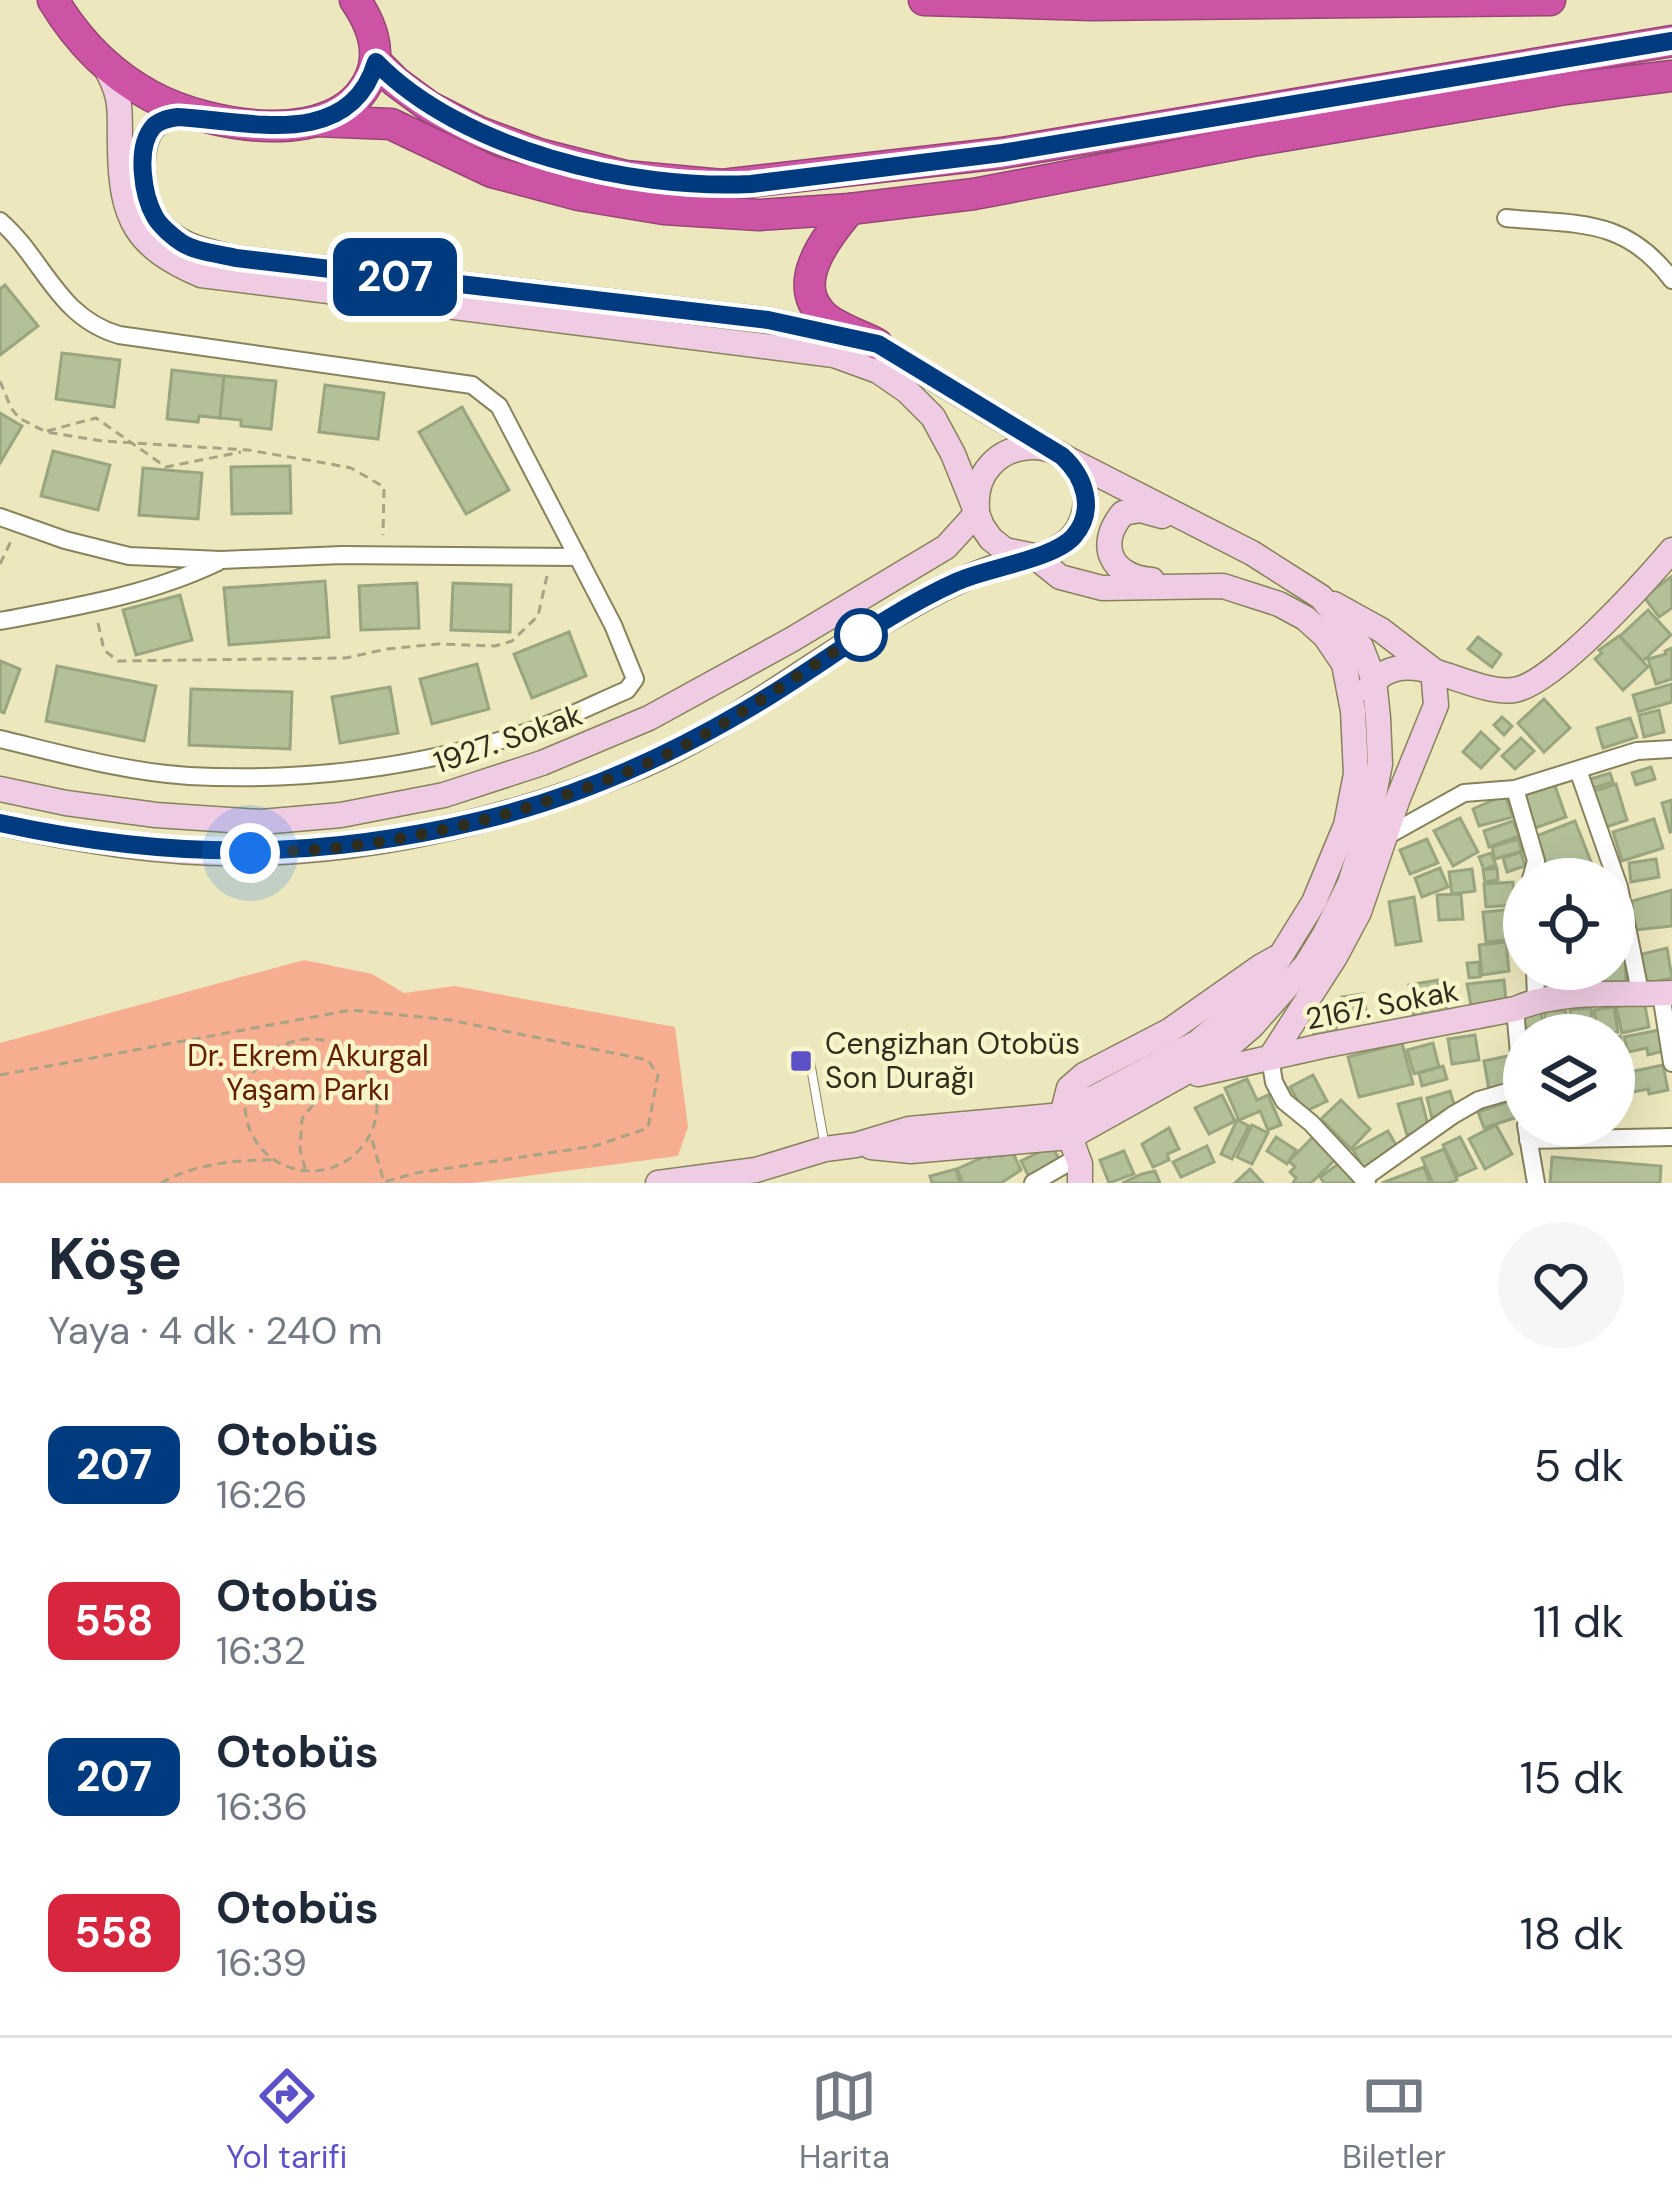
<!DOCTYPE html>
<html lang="tr">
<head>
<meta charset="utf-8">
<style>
	:root { --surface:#fff; --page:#f6f6f7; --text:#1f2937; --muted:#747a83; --line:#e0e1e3; --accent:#5d51ca }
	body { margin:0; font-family:"DM Sans",sans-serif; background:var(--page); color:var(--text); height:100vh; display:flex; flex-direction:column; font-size:45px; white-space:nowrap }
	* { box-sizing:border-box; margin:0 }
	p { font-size:39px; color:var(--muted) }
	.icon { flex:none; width:66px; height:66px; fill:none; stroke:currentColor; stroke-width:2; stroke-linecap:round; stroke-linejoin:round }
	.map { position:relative; height:1183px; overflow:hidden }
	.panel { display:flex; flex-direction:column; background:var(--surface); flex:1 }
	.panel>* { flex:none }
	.badge { padding:0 24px; border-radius:18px; font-size:42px; line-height:78px }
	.buttons { position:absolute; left:1503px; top:858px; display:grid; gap:24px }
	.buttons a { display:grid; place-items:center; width:132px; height:132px; border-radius:50%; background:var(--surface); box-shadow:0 12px 48px #0002; font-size:60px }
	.you { position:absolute; width:60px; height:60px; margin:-30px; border:9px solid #fff; border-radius:50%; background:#1a73e8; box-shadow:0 0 0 18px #1a73e833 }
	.map>.badge { position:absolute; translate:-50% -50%; box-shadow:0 0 0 6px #fff }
	.round { display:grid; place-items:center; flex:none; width:126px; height:126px; border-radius:63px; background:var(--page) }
	.headline { display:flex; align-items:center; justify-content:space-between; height:204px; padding:0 48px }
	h1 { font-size:57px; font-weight:700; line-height:90px }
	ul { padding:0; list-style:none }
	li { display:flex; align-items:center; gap:36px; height:156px; padding:0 48px }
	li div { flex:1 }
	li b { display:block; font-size:45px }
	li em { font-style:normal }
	li .badge { min-width:132px; font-weight:700; text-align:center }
	.tab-bar { display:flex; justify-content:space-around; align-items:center; height:168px; border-top:3px solid var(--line); background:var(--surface); font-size:33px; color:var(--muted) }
	.tab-bar a { display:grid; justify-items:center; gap:6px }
	.tab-bar .selected { color:var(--accent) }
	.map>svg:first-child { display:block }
</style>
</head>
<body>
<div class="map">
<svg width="1672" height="1183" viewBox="0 0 1672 1183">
	<rect width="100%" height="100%" fill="#ece7bd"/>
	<path fill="#f6ad90" d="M304,960l68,14 32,19 51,-7 220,41 13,100 -10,29 -205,27h-473v-140z"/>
	<g fill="#b3c098" stroke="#99a57f" stroke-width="3">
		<path d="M5,285l33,41 -38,29v-66z"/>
		<path d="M62,353l58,7 -6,47 -58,-8z"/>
		<path d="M172,370l52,6 -4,42 -21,-2 -1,6 -31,-3z"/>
		<path d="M224,376l52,5 -5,48 -30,-3v-6l-21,-2z"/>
		<path d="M325,385l59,8 -6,46 -59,-7z"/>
		<path d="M462,407l47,83 -43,24 -47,-82z"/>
		<path d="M0,413l22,13 -22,37z"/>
		<path d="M53,451l57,14 -12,45 -57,-14z"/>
		<path d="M290,466l1,47 -59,1 -1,-47z"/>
		<path d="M143,468l59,5 -4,46 -59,-4z"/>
		<path d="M1672,576v32l-13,9 -15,-20z"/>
		<path d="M325,581l4,56 -100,8 -5,-57z"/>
		<path d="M417,583l2,45 -58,2 -2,-44z"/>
		<path d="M453,583l58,2 -1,47 -59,-2z"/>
		<path d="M180,595l12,45 -56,15 -13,-45z"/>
		<path d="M1648,610l23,25 -28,26 -23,-25z"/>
		<path d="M569,632l17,44 -54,22 -18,-44z"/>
		<path d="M1619,636l29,31 -25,23 -28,-31 7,-6 -3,-3z"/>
		<path d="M1478,637l23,17 -9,13 -24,-18z"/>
		<path d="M1672,648v31l-16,5 -8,-25 18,-5 -1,-3z"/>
		<path d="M0,661l20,8 -16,44 -4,-2z"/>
		<path d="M477,664l12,45 -57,15 -12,-45z"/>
		<path d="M57,666l99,20 -12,55 -98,-20z"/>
		<path d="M1672,684v18l-34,10 -5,-17z"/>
		<path d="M390,687l8,46 -58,10 -8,-46z"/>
		<path d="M191,689l101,3 -2,57 -101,-4z"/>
		<path d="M1544,699l26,29 -26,24 -26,-29z"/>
		<path d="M1659,710l5,22 -20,5 -5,-22z"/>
		<path d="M1502,717l10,9 -8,9 -10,-10z"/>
		<path d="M1630,718l7,19 -34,11 -6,-20z"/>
		<path d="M1481,732l18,17 -18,19 -18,-16z"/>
		<path d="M1521,738l13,13 -19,18 -13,-13z"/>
		<path d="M1651,767l4,12 -19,6 -4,-12z"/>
		<path d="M1610,773l3,9 -23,7 -3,-9z"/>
		<path d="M1554,783l12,34 -34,12 -12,-34z"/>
		<path d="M1616,784l11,36 -24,8 -12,-36z"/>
		<path d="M1505,795l8,22 -34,9 -6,-17z"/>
		<path d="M1672,800v31l-2,1 -8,-29z"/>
		<path d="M1460,818l18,34 -25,14 -19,-35z"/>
		<path d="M1654,819l9,29 -41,13 -9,-29z"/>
		<path d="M1513,821l6,15 -30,11 -5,-16z"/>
		<path d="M1575,821l18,46 -32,12h-9l-16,-43z"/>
		<path d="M1427,839l11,24 -28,11 -10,-24z"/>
		<path d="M1518,839l4,12 -27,8 -3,-12z"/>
		<path d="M1521,852l4,14 -18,6 -4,-14z"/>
		<path d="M1491,853l5,12 -12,5 -5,-13z"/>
		<path d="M1656,859l3,18 -28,5 -2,-19z"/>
		<path d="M1440,868l8,19 -26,10 -7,-19z"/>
		<path d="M1497,868l1,12 -13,2 -2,-12z"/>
		<path d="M1472,869l3,22 -23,3 -3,-22z"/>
		<path d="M1513,882l1,23 -28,2 -2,-23z"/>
		<path d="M1672,890v36l-38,4 -2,-29z"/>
		<path d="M1461,894l2,25 -24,1 -2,-25z"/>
		<path d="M1414,897l7,44 -25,4 -7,-43z"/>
		<path d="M1515,909l3,30 -32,3 -3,-30z"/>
		<path d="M1506,942l3,29 -27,4 -3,-30z"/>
		<path d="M1667,948l5,30 -27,6 -7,-29z"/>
		<path d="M1614,956h11l1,26 -29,1 -1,-14h18z"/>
		<path d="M1479,962l1,15 -11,1 -2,-15z"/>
		<rect x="1541" y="969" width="18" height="14"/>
		<path d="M1562,969h29l1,5 -29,1z"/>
		<path d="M1592,976l1,14 -30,2 -1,-14z"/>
		<path d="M1438,980l1,10h4l4,23 -33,6 -5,-34z"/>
		<path d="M1504,980l2,19 -35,6 -4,-21z"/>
		<path d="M1363,994l3,16 -21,3 -3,-16z"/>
		<path d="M1644,1001l5,26 -27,6 -6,-26z"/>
		<path d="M1614,1007l4,25 -20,3 -4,-25z"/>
		<path d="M1591,1008l2,27h-21l-2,-25z"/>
		<path d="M1541,1011l2,14 -19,3 -3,-13z"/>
		<path d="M1545,1011h21v17l-21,1z"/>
		<path d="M1340,1013l2,8 -7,2 3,13 -22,6 -6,-22z"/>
		<path d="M1659,1030l5,21 -16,4 -1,-7 -19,4 -4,-15z"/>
		<path d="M1475,1035l4,25 -27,4 -4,-25z"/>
		<path d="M1620,1036l6,28 -12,3v-29z"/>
		<path d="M1402,1043l11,41 -54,13 -11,-40z"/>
		<path d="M1433,1043l6,24 -25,7 -7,-24z"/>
		<path d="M1512,1055l6,29 -29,6 -5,-29z"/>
		<path d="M1663,1065l5,25 -19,4 -1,-5 -29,6 -4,-20z"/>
		<path d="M1443,1066l4,13 -25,7 -3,-13z"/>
		<path d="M1313,1075l14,26 -23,11 -14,-25z"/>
		<path d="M1247,1079l10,21 11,-5 13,30 -13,5 -8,-19 -21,9 -14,-32z"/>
		<path d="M1450,1091l6,20 -24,7 -5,-20z"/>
		<path d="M1222,1095l13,26 -26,13 -14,-26z"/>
		<path d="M1421,1098l8,31 -22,6 -9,-31z"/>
		<path d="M1341,1100l29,29 -19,20 -30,-30z"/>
		<path d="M1513,1100l5,17 -34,11 -6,-16z"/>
		<path d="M1237,1120l12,6 -17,33 -11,-5z"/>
		<path d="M1252,1125l16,8 -16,31 -15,-7z"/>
		<path d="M1496,1125l16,29 -27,15 -16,-30z"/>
		<path d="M1533,1125h31l2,7 -31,5z"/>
		<path d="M1169,1128l10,21 -12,5 2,6 -16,7 -11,-23z"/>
		<path d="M1388,1131l12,21 -35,19 -12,-21z"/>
		<path d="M1315,1135l23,22 -27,26h-18l3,-5 -6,-6 5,-5 -6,-6z"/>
		<path d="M1276,1137l20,13 -9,14 -20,-13z"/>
		<path d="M1460,1137l16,31 -18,8 -15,-31z"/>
		<path d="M1052,1146l9,17 -31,16 -9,-18z"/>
		<path d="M1207,1146l7,16 -33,15 -8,-15z"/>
		<path d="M1444,1149l13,31 -8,3h-16l-11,-25z"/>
		<path d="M1012,1151l9,19 -20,13h-38l-6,-14 31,-14 1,3 11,-5 1,3z"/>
		<path d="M1124,1151l10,23 -25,9 -9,-23z"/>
		<path d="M1552,1157l109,9 -1,17h-110z"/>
		<path d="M1341,1162l14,21h-31l-4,-6z"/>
		<path d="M1424,1167l6,16h-48z"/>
		<path d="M956,1169l4,14h-28l-2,-7z"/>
		<path d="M1250,1169l13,14h-28z"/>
		<path d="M1155,1171l5,12h-38l20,-9z"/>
	</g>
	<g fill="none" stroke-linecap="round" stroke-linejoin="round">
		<g stroke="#86825b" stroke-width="10">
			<path id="lane" d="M809,1056l16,91"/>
		</g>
		<g stroke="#86825b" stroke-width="20">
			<g id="street">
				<path d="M1506,218c71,7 119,-1 166,62"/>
				<path d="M0,221c44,38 57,96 119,114l353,50 27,21 114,219 22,54 -8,11c-31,13 -62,29 -93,40 -111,37 -228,52 -345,46 -63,-4 -127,-22 -189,-37"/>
				<path d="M0,517l65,23 64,16 92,4 121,-5 236,2"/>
				<path d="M0,621c75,-14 149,-26 218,-59"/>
				<path d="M1578,770l41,117 21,105"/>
				<path d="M1515,789l21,72 -5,18"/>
				<path d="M1385,837l79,-44 51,-4 122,-38 35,-2"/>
				<path d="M1535,969l1,31"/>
				<path d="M1661,994l11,69"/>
				<path d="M1515,1009l9,100"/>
				<path d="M1270,1058l4,24 10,19 27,22 56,60"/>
				<path d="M1526,1125l10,58"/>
				<path d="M1528,1140l144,-3"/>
				<path d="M1364,1178l89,-63 26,-15 42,-12"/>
				<path d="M1033,1183l45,-26"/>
			</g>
		</g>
		<g stroke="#86825b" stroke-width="27">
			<g id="secondary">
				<path d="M104,65c20,34 15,46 16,83 1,72 16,99 81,127l633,80 44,16 29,20 26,26 20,37 29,72 9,13 14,11 29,6 26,21 42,11 121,-2 56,18 26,14 20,18 19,28 9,47 3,63 -10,51 -32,77 -55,89 -61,51 -136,73 -153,14 -53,16 -31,4 -69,21 -98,13"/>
				<path d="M194,118c-12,-1 -26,-3 -37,6 -23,18 -16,78 2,99 20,24 48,28 77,35l532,62 109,24 185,112 190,97 69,44 40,50 13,33 4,38 2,46 -12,62 -18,57 -25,51 -19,31 -54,61 -23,20 -32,20 -127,71 -159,14 -40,-4"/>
				<path d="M1152,580c-41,-3 -56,-35 -29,-67l17,-3 22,6"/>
				<path d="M1368,689c35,-52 100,7 146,1 38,-5 131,-108 158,-140"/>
				<path d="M0,789l66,14 90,12 105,7 80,-7 103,-20 98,-32 107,-45 142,-78 155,-93 31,-34"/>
				<path d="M0,823c82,18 168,32 253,30 132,-3 266,-36 388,-87 73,-31 137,-79 204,-121 28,-18 57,-34 86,-50 19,-10 38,-19 58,-26 30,-11 71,-10 89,-40 6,-11 9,-22 7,-35 -9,-70 -114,-59 -108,15"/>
				<path d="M1270,1058l65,-101 24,-45 38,-111 39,-96 -3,-35 -52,-40 -47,-26"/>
				<path d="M1198,1074l124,-28 193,-37c48,-21 106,-13 157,-16"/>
				<path d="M1062,1115l7,-27 15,-13 85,-44 91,-64 16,-9"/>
				<path d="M1070,1137l10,27v19"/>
			</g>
		</g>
		<g stroke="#964675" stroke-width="33">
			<g id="highway">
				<path d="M53,0c24,40 57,74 98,96 57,31 186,55 219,-18 12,-26 1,-55 -15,-78"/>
				<path d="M924,0l167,5 459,-5"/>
				<path d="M376,62l20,20 34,25 49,25 60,22 86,22 97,9 280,-32 670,-112"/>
				<path d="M316,121l75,3 101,48 87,23 85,14 95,6 91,-6 124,-15 278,-53 314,-52 106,-13"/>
				<path d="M850,209c-23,28 -63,76 -24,109 14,11 36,18 51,26"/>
			</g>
		</g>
		<g stroke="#a8a483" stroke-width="3" stroke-dasharray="9 6" stroke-linecap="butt">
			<path d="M0,381l11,27 8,10 27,14 56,9 146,9 71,12 32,6 33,19 -1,48"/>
			<path d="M47,431l49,-13 70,49 75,-15"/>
			<path d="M0,564l12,-25"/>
			<path d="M98,623l6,27 14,11 228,-3 41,-9 51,-5 57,2 17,-5 26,-25 9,-40"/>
			<circle cx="311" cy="1105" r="66"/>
			<path d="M0,1075l351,-65 99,10 198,40 10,15 -10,53 -53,18 -179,27 -32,9 -13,-46"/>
			<path d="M305,1169l-5,-20 2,-30 17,-22 25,-11 33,6"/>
			<path d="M161,1183c34,-19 72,-23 111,-23"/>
		</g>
		<use href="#lane" stroke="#fff" stroke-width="8"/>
		<use href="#street" stroke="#fff" stroke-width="16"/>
		<use href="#secondary" stroke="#f0cce4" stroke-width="24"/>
		<use href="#highway" stroke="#cd54a5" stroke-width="30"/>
	</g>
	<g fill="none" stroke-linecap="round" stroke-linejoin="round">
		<g stroke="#fff" stroke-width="27">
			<path id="line" d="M0,823c167,36 312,38 478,-2 94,-22 185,-62 268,-111 71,-41 135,-94 210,-128 30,-14 99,-23 118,-46 22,-26 11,-59 -12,-80l-184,-112 -110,-24 -532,-62c-16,-4 -40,-6 -54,-15 -9,-6 -22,-17 -27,-26 -12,-21 -20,-69 -2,-90 6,-7 17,-9 25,-10 70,4 171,34 198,-55 86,88 254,128 375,122l251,-31 670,-112"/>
		</g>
		<use href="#line" stroke="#003b80" stroke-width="18"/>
		<path stroke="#2f2d1d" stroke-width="12" stroke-dasharray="0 21.6" d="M250,853c31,-2 62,-2 92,-6 102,-12 205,-41 299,-81 79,-33 148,-87 220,-131"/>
	</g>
	<circle fill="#fff" stroke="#003b80" stroke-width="6" cx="861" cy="635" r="24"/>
	<rect fill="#5d51ca" stroke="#f9f5ca" stroke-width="4.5" x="789" y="1049" width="24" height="24" rx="6"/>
	<g text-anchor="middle" stroke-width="9" stroke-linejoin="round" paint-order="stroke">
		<g font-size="30" fill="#2f2d1d" stroke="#f9f5ca">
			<text transform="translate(508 739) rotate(-19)" y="10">1927. Sokak</text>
			<text transform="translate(1382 1005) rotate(-11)" y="10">2167. Sokak</text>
		</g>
		<g font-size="30" fill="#2f2d1d" stroke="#f9f5ca" text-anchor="start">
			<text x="825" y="1054">Cengizhan Otobüs<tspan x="825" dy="34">Son Durağı</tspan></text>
		</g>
		<g font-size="30" fill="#622000" stroke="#f9f5ca">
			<text x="308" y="1066">Dr. Ekrem Akurgal<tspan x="308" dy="34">Yaşam Parkı</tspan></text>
		</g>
	</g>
</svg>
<div class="buttons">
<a><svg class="icon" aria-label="locate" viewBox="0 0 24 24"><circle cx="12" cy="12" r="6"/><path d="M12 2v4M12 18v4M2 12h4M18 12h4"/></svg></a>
<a><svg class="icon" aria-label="layers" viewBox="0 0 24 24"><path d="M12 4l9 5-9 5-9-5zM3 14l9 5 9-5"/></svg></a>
</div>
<div class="you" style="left:250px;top:853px"></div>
<b class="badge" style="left:395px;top:277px;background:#003b80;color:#fff">207</b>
</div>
<section class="panel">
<div class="headline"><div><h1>Köşe</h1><p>Yaya · 4 dk · 240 m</p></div><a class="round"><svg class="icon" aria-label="heart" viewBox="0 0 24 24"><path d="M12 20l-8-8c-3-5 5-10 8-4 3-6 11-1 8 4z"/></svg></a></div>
<ul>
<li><span class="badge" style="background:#003b80;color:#fff">207</span><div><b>Otobüs</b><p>16:26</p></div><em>5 dk</em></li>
<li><span class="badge" style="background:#d7263d;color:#fff">558</span><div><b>Otobüs</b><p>16:32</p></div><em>11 dk</em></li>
<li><span class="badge" style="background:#003b80;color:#fff">207</span><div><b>Otobüs</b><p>16:36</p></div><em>15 dk</em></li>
<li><span class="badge" style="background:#d7263d;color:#fff">558</span><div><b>Otobüs</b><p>16:39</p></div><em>18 dk</em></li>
</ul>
</section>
<nav class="tab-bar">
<a class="selected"><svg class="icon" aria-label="directions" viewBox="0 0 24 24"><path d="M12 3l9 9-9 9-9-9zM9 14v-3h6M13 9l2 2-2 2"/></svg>Yol tarifi</a>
<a><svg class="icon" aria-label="map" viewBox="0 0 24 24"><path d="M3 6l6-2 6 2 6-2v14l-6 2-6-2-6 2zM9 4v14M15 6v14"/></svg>Harita</a>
<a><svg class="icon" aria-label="tickets" viewBox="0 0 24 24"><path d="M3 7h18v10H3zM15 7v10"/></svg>Biletler</a>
</nav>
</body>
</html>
